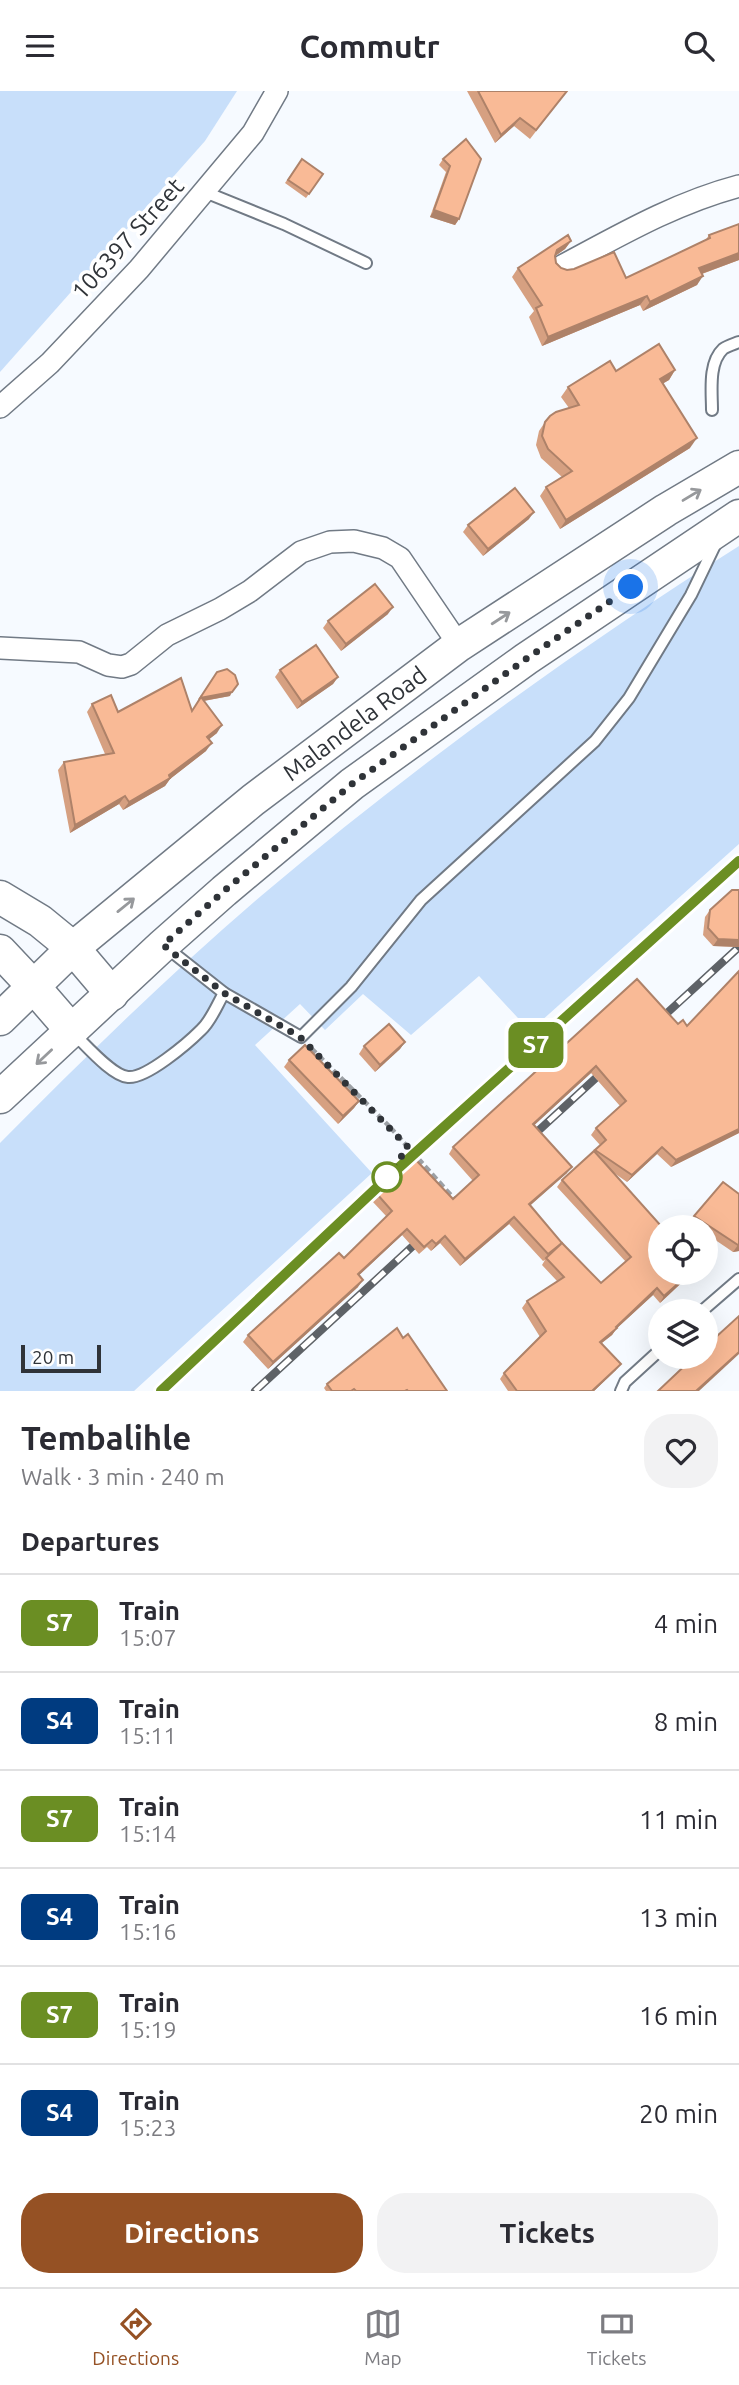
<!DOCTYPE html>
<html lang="en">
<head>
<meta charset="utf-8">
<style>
	:root { --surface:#fff; --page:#f2f2f3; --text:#2b2b33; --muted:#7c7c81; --line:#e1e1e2; --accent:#955124 }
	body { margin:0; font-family:Ubuntu,sans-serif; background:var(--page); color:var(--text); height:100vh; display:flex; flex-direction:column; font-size:26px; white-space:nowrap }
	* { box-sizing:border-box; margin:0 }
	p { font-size:23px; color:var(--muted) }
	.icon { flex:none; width:38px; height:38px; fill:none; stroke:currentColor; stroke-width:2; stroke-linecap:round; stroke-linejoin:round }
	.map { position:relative; height:1300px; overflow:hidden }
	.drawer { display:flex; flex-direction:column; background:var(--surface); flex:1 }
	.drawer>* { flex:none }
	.badge { padding:0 14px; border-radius:10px; font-size:24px; line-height:46px }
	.tools { position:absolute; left:648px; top:1124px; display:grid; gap:14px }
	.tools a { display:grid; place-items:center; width:70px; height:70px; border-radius:50%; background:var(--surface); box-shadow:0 7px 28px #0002; font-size:35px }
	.scale { position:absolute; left:21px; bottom:18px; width:80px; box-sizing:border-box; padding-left:7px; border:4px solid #2f3338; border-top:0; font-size:19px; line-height:24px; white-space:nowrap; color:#2f3338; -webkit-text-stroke:5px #fff; paint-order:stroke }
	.you { position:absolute; width:35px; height:35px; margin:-18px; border:5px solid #fff; border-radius:50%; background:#1a73e8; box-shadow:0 0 0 10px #1a73e833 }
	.map>.badge { position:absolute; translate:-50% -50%; box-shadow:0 0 0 4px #fff }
	h2 { padding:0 21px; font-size:26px; line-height:63px }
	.round { display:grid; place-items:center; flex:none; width:74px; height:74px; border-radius:28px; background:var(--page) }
	.overview { display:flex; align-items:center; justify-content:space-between; height:119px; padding:0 21px }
	h1 { font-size:33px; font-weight:600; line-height:52px }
	.action { display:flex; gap:14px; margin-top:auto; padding:14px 21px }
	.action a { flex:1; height:80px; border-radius:28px; background:var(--accent); color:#fff; font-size:28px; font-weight:600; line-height:80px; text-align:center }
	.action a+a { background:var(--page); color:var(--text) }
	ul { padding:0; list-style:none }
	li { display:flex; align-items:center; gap:21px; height:98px; padding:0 21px; border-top:2px solid var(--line) }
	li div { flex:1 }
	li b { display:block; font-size:26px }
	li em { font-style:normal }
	li .badge { min-width:77px; font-weight:700; text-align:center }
	header { display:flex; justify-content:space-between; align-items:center; height:91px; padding:0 21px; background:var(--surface); font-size:32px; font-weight:600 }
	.menu { display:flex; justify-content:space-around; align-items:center; height:98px; border-top:2px solid var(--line); background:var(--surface); font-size:19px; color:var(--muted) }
	.menu a { display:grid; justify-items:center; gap:4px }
	.menu .on { color:var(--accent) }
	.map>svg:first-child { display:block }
</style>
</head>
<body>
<header><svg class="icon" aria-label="menu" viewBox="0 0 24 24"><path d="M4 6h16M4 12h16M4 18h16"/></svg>Commutr<svg class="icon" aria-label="search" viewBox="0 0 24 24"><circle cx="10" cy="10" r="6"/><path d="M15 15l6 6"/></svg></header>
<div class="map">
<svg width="739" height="1300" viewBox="0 0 739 1300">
	<rect width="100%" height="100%" fill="#f6faff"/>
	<g fill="#c8dffa">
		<path d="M0,0h237l-32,50 -205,231z"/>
		<path d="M739,455v298l-209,187 -51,-55 -68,59 -48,-41 -38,36 -25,-26 -45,41 117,128 -238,218h-134v-248c84,-85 170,-169 261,-247 151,-128 311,-244 478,-350z"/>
	</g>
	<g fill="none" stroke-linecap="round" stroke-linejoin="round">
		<g stroke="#717a85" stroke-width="14">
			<g id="lane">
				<path d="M205,101l79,32 82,39"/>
				<path d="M712,319c0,-18 -4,-47 11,-61 4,-3 11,-5 16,-7"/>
				<path d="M167,857l57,45 77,44 50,-50 70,-87 174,-159 34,-43 62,-103 25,-52"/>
				<path d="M73,942c12,11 39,43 55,44 18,2 60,-34 73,-47 10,-9 16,-25 23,-37"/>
				<path d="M702,1220l37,-32"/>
				<path d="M621,1300l4,-9 35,-32"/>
			</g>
		</g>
		<g stroke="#717a85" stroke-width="24">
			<g id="street">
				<path d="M562,175c58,-31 113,-63 177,-80"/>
				<path d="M0,316l50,-44 89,-94 114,-136 24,-42"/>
				<path d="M0,557l79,4 29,13 14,2 9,-3 36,-29 53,-26 30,-18 51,-39 29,-10 24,-1 29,7 17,10 59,87"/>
			</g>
		</g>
		<g stroke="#717a85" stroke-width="35">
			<g id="secondary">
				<path d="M0,806l40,24 33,27 39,46"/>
				<path d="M0,860l33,35 39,45"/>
				<path d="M0,928l73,-71 180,-148 206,-155 207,-135 73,-43"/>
				<path d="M0,1006l163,-152 61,-54 128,-107 174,-125 213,-143"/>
			</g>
		</g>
		<path stroke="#9ca0a5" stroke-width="4.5" stroke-dasharray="7 3.5" stroke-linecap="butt" d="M311,957l79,79"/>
		<use href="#lane" stroke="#fff" stroke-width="10"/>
		<use href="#street" stroke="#fff" stroke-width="21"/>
		<use href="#secondary" stroke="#fff" stroke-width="32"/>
		<g stroke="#5e6267" stroke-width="8">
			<g id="rail">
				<path d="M654,934l85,-78"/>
				<path d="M525,1052l85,-78"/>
				<path d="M161,1300l223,-211 355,-319"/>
				<path d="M255,1300l172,-158"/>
			</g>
		</g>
		<use href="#rail" stroke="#fff" stroke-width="5" stroke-dasharray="16" stroke-linecap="butt"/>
		<path stroke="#9ca0a5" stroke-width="4.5" stroke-dasharray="7 3.5" stroke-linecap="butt" d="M390,1036l67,75"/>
	</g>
	<g fill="#d6a081" fill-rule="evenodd">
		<path d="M467,0h100l-37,48 -16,-13 -19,17z"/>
		<path d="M466,48l-7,80 -4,6 -25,-8 16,-45 -7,-7 4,-6z"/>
		<path d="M302,68l21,15 -17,24 -21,-15z"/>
		<path d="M739,133v36l-37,14 -5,11 -54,26 -3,-6 -98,41 -13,-29 5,-6 -22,-34 6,-9 53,-27 -6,8 -10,7 1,7 5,5 6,2 59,8 79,-37 4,-6z"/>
		<path d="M675,279l-6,10 -6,3 27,65 -130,81 -20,-33 6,-9 16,-10 -21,-19 -5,-13 3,-14 6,-9 24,-14 -8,-11 7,-10 48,-16z"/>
		<path d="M529,428l-46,37 -20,-24 5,-7z"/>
		<path d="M388,523l-47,37 -18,-23 5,-7z"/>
		<path d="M227,578l3,27 -26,5 13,32 -8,6 -3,12 -36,28 -5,7 -42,24 -4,-6 -49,29 -12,-63 6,-8 41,-8 -18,-42 5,-8 26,8 74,-2z"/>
		<path d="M280,579l58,7 -5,7 -36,25 -22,-32z"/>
		<path d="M739,799v57l-26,-1 -10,-11 2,-18 5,-7z"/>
		<path d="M739,880v162l-68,34 -14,-13 -30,28 -13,-9 79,99 -33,31 -7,-8 -36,33 -5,7 -10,8 14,27 -22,21h-86l-8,-12 4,-6 36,-36 -18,-29 5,-7 30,-20 -15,-16 3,-5 -2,1 -34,-37 -49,42 -20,-23 -9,8 -4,-4 -8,7 -17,-19 -43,40 -1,12 -90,82 -25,-27 5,-7 96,-77 43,-41 -15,-16 5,-7 76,5 20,-18 -24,-27 4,-7 184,-168 41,45 9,2zM591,982l29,33 -24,22 -5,7 9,10 -38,35 -5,7 69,75 -25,21 -39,-40 -32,-38 37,-32 -33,-48z"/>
		<path d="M405,951l-5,7 -25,23 -16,-18 5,-8z"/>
		<path d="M289,969l70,41 -5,7 -16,16 -54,-57z"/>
		<path d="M739,1103v57l-6,1 -28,-19v-6h-10l-6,-4 5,-7z"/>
		<path d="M403,1247l44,53h-121l-2,-3 3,-4z"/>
	</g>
	<g fill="#ae8269">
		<path d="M520,27l-6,8 -19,17 6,-8z"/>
		<path d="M434,119l25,9 -4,6 -25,-8z"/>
		<path d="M571,150l-6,8 -14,10 6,-9z"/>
		<path d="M739,162v7l-46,17 6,-9z"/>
		<path d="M703,185l-6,9 -54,26 7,-9z"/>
		<path d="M647,205l-7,9 -98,41 6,-9z"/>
		<path d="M675,279l-6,10 -15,9 6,-10z"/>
		<path d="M697,347l-7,10 -130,81 6,-9z"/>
		<path d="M534,421l-5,7 -46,37 5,-7z"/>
		<path d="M393,516l-5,7 -47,37 5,-7z"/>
		<path d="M338,586l-5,7 -36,25 5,-7z"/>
		<path d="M232,601l-2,4 -33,6 3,-4z"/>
		<path d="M222,634l-5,8 -15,12 5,-8z"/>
		<path d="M212,652l-6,8 -36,28 -5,7 -42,24 6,-8 40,-27z"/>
		<path d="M125,705l-6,8 -49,29 5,-8z"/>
		<path d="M718,848l21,1v7l-26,-1z"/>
		<path d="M405,951l-5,7 -25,23 5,-7z"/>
		<path d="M596,975l-5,7 -63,58 5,-7z"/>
		<path d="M359,1010l-5,7 -16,16 5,-8z"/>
		<path d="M739,1038v4l-68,34 5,-7z"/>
		<path d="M662,1056l-5,7 -30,28 5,-7z"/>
		<path d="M572,1076l-5,6 -43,38 5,-7z"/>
		<path d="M514,1126l-5,7 -49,42 5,-7z"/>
		<path d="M407,1138l-5,6 -49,46 5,-7z"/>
		<path d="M445,1145l-5,7 -9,8 5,-7z"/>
		<path d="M738,1154h1v6l-6,1z"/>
		<path d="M691,1181h2l-33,31 4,-7z"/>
		<path d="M363,1189l-5,7 -90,82 5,-7z"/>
		<path d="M657,1197l-4,7 -38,35 2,-2 -5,7 -17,13 5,-6z"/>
		<path d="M739,1261v2l-40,37h-3z"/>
		<path d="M621,1273l-5,6 -22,21h-2z"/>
	</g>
	<g fill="#f9ba96" stroke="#ae8269" stroke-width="2">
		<path d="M478,0h89l-31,39 -16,-12 -19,17z"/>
		<path d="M466,48l15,20 -22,60 -25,-9 16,-44 -7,-7z"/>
		<path d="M302,68l21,15 -14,20 -21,-14z"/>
		<path d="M739,133v29l-40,15 4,8 -53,26 -3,-6 -99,41 -12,-29 6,-3 -24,-37 50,-33 3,6 -14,9 -2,6 1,7 5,5 6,2 7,-1 40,-17 12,26 84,-40 -1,-3z"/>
		<path d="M659,253l16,26 -15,9 37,59 -131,82 -20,-33 26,-16 -24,-22 -6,-13 3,-14 5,-6 6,-4 23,-7 -11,-18 42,-26 6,10z"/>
		<path d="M515,397l19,24 -46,37 -20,-24z"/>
		<path d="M375,493l18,23 -47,37 -18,-23z"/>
		<path d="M316,554l22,32 -36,25 -22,-32z"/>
		<path d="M227,578l8,6 3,9 -6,8 -32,6 17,-26z"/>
		<path d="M181,587l11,33 9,-14 21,28 -15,12 5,6 -43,32 1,3 -41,24 -4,-6 -50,29 -11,-63 50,-9 -22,-49 19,-9 7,17z"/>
		<path d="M732,799h7v50l-21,-1 -10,-11 2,-18z"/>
		<path d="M739,880v158l-63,31 -14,-13 -30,28 -37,-25 11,-10 -10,-12 30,-27 -30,-35 -63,58 39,43 -43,37 33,39 -14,11 -34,-37 -49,42 -20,-23 -9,8 -4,-4 -8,7 -17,-18 -49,45 5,6 -90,82 -25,-27 91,-82 5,5 48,-47 -15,-17 38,-35 38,40 26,-24 -26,-28 184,-168 41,45 5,-4 4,6z"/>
		<path d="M389,933l16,18 -25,23 -16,-19z"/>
		<path d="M305,954l54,56 -16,15 -54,-56z"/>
		<path d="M594,1060l68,76h-2v45h31l-27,24 -7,-8 -41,39 1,1 -17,14 21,22 -29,27h-75l-13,-18 42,-42 -19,-30 37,-24 -18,-19 16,-15 39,40 30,-26 -69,-77z"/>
		<path d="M723,1091l16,12v51h-1l-44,-29z"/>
		<path d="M739,1225v36l-43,39h-38l37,-35h10v-9z"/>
		<path d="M397,1237l6,10 5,-4 39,57h-39l-1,-1 -2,1h-49l-2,-2 -3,2h-19l-5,-7z"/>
	</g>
	<defs><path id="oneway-shaft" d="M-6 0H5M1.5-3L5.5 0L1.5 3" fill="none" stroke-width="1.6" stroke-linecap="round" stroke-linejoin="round" transform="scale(1.75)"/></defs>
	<g stroke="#97999c">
		<use href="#oneway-shaft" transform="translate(692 404) rotate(-31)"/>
		<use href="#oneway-shaft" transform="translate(501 527) rotate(-33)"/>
		<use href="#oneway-shaft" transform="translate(126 814) rotate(-39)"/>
		<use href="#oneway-shaft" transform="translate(44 966) rotate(137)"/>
	</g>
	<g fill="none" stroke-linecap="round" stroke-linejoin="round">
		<g stroke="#fff" stroke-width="16">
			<path id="line" d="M161,1300l223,-210 355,-320"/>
		</g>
		<use href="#line" stroke="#6b8e23" stroke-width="10"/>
		<path stroke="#2f3338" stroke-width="7" stroke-dasharray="0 12.6" d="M387,1086l21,-30 -108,-110 -76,-44 -61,-48 61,-54 128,-107 174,-125 105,-72"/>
	</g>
	<circle fill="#fff" stroke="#6b8e23" stroke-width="3.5" cx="387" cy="1086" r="14"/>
	<g text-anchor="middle" stroke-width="7" stroke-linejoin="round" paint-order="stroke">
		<g font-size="24" fill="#2f3338" stroke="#fff">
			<text transform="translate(128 148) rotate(-48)" y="8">106397 Street</text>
			<text transform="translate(355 633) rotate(-37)" y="8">Malandela Road</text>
		</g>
	</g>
</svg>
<div class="tools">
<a><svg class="icon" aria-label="locate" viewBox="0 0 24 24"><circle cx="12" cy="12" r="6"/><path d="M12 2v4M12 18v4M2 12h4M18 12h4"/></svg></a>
<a><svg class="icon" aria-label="layers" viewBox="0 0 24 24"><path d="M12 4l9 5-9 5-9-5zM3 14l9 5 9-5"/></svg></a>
</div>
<div class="scale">20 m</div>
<div class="you" style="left:631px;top:496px"></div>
<b class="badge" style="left:536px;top:954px;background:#6b8e23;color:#fff">S7</b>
</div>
<section class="drawer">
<div class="overview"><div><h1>Tembalihle</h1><p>Walk · 3 min · 240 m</p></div><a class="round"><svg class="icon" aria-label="heart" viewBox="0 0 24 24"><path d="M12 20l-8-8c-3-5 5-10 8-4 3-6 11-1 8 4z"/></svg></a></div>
<h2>Departures</h2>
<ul>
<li><span class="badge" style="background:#6b8e23;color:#fff">S7</span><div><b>Train</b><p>15:07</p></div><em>4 min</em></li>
<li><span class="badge" style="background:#003b80;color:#fff">S4</span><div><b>Train</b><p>15:11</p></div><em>8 min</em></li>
<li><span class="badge" style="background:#6b8e23;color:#fff">S7</span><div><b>Train</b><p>15:14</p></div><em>11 min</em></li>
<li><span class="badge" style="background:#003b80;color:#fff">S4</span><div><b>Train</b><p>15:16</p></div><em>13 min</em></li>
<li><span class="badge" style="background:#6b8e23;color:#fff">S7</span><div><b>Train</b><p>15:19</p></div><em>16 min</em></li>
<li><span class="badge" style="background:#003b80;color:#fff">S4</span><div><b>Train</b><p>15:23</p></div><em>20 min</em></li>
</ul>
<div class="action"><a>Directions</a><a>Tickets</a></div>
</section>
<nav class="menu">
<a class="on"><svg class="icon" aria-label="directions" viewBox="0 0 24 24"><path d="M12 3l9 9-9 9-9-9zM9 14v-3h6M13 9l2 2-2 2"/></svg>Directions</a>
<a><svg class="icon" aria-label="map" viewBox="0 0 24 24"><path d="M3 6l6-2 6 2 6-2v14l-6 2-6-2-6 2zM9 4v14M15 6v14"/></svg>Map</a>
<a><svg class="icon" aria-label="tickets" viewBox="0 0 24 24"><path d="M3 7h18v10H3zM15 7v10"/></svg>Tickets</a>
</nav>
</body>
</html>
